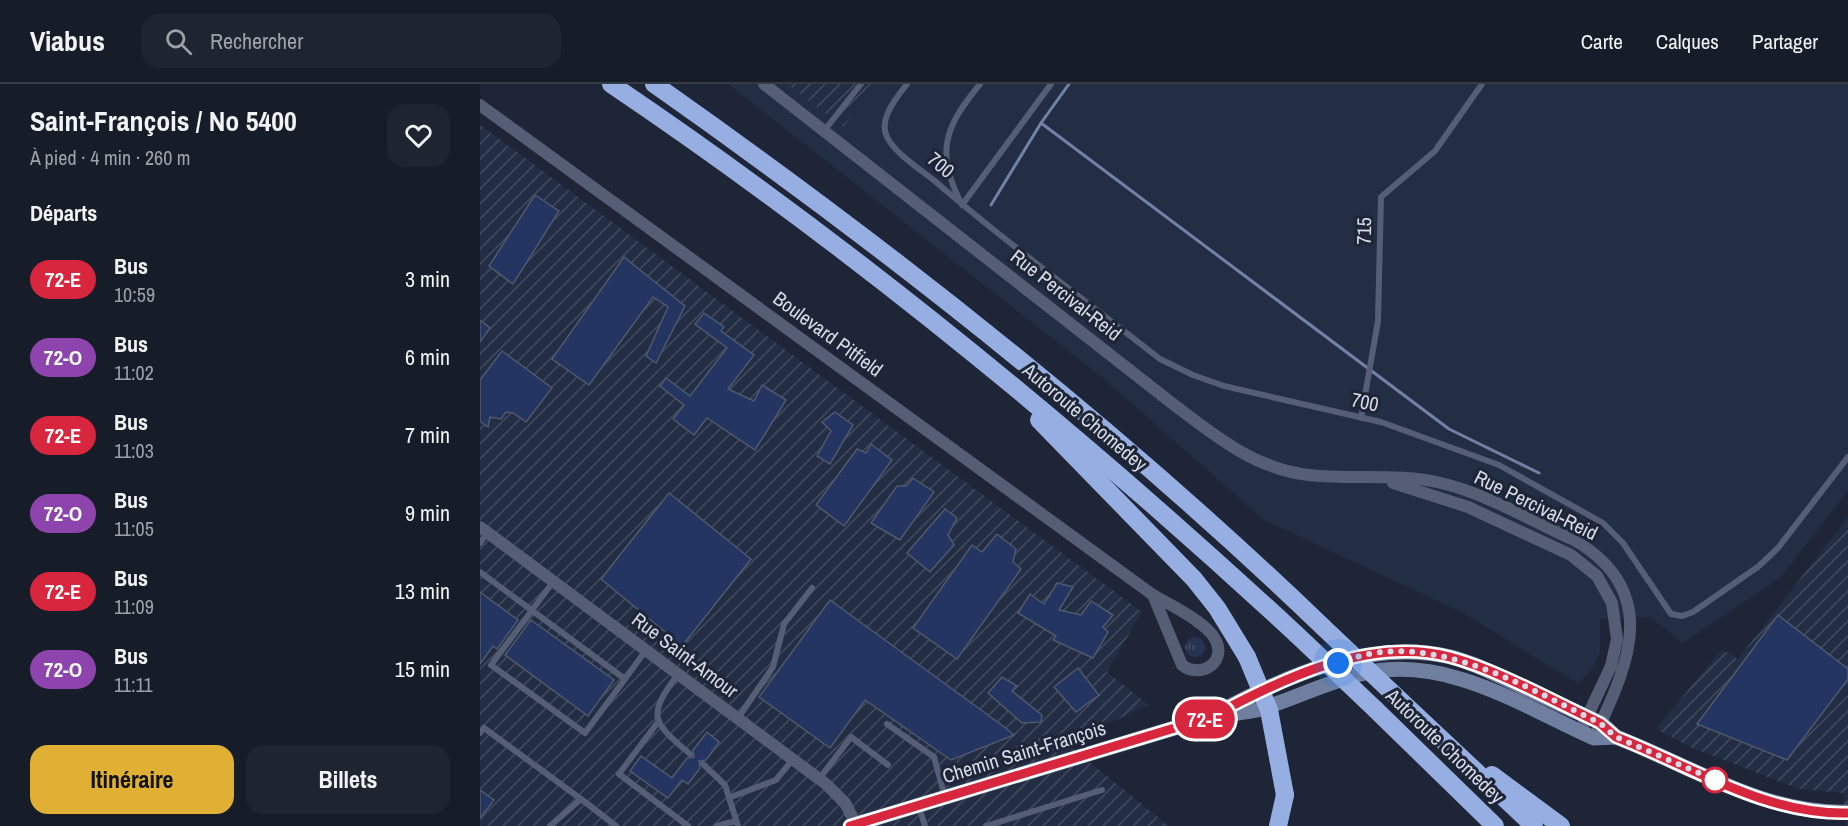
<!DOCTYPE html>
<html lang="fr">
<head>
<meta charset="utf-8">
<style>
	:root { --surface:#161c28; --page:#1f2530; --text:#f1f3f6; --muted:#9ea1a8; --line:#353a45; --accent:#e0b034 }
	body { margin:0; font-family:"Archivo Narrow",sans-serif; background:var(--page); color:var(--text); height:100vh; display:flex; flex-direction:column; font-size:22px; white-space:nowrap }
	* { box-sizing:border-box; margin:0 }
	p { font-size:20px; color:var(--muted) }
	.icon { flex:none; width:33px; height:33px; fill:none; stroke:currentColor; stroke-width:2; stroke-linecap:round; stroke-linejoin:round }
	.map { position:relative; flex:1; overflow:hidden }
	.panel { display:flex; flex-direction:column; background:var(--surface); width:480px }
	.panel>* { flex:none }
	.badge { padding:0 12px; border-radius:20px; font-size:21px; line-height:39px }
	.you { position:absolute; width:30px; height:30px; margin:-15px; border:4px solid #fff; border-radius:50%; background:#1a73e8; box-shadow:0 0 0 9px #1a73e833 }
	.map>.badge { position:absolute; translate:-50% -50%; box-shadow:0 0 0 3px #fff }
	h2 { padding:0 30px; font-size:22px; line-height:54px }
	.round { display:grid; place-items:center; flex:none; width:63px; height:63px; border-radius:18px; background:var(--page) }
	.overview { display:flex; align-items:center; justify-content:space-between; height:102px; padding:0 30px }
	h1 { font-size:28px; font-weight:700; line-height:45px }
	.action { display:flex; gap:12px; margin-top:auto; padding:12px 30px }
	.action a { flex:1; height:69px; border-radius:18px; background:var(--accent); color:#111; font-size:24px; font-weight:700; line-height:69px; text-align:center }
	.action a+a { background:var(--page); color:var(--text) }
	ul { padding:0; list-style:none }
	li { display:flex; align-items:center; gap:18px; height:78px; padding:0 30px }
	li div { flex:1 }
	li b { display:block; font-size:22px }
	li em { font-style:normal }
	li .badge { min-width:66px; font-weight:700; text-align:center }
	header { display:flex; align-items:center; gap:36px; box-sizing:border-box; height:84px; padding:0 30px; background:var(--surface); border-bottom:2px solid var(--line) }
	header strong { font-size:28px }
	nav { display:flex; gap:33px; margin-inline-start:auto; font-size:21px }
	.search { width:420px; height:54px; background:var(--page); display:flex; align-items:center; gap:15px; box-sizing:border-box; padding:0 21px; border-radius:18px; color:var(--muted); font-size:22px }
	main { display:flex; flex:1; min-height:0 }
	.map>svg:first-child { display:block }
</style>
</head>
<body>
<header>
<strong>Viabus</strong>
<div class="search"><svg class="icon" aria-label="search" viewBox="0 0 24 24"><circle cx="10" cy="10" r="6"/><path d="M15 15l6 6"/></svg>Rechercher</div>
<nav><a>Carte</a><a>Calques</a><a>Partager</a></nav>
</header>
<main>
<section class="panel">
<div class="overview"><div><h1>Saint-François / No 5400</h1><p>À pied · 4 min · 260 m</p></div><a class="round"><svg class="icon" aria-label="heart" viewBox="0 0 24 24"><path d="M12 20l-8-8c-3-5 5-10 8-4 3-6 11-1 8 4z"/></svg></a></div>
<h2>Départs</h2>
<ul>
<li><span class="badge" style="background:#d7263d;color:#fff">72-E</span><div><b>Bus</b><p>10:59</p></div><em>3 min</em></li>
<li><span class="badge" style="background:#8e44ad;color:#fff">72-O</span><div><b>Bus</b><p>11:02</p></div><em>6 min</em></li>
<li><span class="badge" style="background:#d7263d;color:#fff">72-E</span><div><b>Bus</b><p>11:03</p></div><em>7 min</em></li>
<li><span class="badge" style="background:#8e44ad;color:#fff">72-O</span><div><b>Bus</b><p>11:05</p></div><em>9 min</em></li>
<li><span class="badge" style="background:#d7263d;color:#fff">72-E</span><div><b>Bus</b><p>11:09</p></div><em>13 min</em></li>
<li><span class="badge" style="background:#8e44ad;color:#fff">72-O</span><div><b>Bus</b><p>11:11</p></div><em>15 min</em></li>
</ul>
<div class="action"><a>Itinéraire</a><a>Billets</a></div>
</section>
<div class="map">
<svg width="1368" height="742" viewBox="0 0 1368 742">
	<defs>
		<pattern id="industrial-furrows" width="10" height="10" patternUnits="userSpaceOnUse" patternTransform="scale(1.5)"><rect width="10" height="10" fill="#232d44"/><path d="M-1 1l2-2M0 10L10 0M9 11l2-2" fill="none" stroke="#424b5f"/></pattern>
		<pattern id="grass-tufts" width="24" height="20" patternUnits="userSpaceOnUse" patternTransform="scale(1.5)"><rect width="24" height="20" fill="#283350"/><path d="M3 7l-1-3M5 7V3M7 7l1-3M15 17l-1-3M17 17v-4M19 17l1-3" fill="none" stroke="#465069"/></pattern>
	</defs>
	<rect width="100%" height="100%" fill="#1d2536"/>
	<path fill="#232d44" d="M248,0h1120v407l-67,86 -98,66 -33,-26 -50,2v33l-6,14 -15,18 -116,-71 -199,-93 -160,-141z"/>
	<g fill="url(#industrial-furrows)">
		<path d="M307,0h89l-33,43z"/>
		<path d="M0,41l662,487 -35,60 42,33 -83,38 103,83h-689z"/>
		<path d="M1368,433v309h-2l-3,-33 -44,-4 -109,-42 -34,-18 66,-80 16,10z"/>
	</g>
	<circle fill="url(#grass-tufts)" cx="715" cy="563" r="10"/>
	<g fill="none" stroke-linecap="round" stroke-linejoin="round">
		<g stroke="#7381a6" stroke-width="3">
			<path d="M561,39l408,306 90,44"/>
			<path d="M511,121l50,-82 28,-39"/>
		</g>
	</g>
	<g fill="#253561" stroke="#50596d" stroke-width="1.5">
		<path d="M55,111l24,16 -46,73 -24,-18z"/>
		<path d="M144,173l61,49 -29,57 -10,-7 22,-49 -15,-10 -64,88 -37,-26z"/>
		<path d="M224,229l20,14 -3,4 33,24 -26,34 26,12 8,-16 24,15 -31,50 -48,-32 -13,17 -21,-16 11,-14 -24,-19 6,-8 24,18 37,-48 -32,-24z"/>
		<path d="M0,236l10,8 -10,14z"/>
		<path d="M22,267l50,37 -26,34 -13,-9 -7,-1 -5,7 -11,-2 -2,10 -8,-6v-41z"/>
		<path d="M355,328l18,13 -23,39 -13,-8 14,-25 -9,-9z"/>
		<path d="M391,360l21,16 -48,66 -28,-21 41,-56 9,4z"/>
		<path d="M433,394l21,14 -34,48 -29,-17 26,-37h9z"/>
		<path d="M189,409l82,66 -69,87 -81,-67z"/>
		<path d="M465,425l12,9 -9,17 6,10 -24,27 -23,-19z"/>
		<path d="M517,450l19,15 -3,13 8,7 -64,90 -44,-31 59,-83 10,7z"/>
		<path d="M577,499l16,4 -14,23 22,5 10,-14 22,14 -10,12 5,5 -15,26 -40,-18 3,-4 -38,-23 12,-19 14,10z"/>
		<path d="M0,508l38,28 -21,29 -4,-3 -13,18z"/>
		<path d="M350,516l173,126 11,9 -63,25 -86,-60 -35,48 -71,-51z"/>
		<path d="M1298,531l70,54v10l-61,81 -90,-36z"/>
		<path d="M51,536l83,60 -26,36 -83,-61z"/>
		<path d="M598,584l21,27 -23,17 -22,-25z"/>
		<path d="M522,593l15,9 -5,5 30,24 -1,7 -19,1 -34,-30z"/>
		<path d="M227,648l12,10 -13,18 -7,1 1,7 -12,16 -6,-4 -14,18 -38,-27 11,-15 31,22 15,-20 7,-1 -1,-7z"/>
		<path d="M0,706l14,10 -14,18z"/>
	</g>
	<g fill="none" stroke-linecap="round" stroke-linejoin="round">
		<g stroke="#555e74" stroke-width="6">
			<path d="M427,0c-10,13 -29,35 -20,53 9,18 35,33 50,46 72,62 149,118 223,176l33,16 31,11 157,36 118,43 104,58 20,20 48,71 11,2 11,-4 66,-46 19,-18 70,-91"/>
			<path d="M500,0c-36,44 -45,68 -18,121l89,-121"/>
			<path d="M344,47l37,-47"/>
			<path d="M881,334l17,-97 3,-124 54,-46 47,-67"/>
			<path d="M0,459l7,-10"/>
			<path d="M0,488l145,107 21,-29"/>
			<path d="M73,498l-62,83 94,68 40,-54"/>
			<path d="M198,590c-31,42 -27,47 12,80"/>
			<path d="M258,634l35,-51 11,-43 28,-36"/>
			<path d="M178,638l-39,52 69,52"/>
			<path d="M407,640l47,33 11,40"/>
			<path d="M0,649l4,-5 97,71"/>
			<path d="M223,680l22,21 13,41"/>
			<path d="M339,695l32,-42 37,28"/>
			<path d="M251,713l45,-17 17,-21"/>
			<path d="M439,723l6,19"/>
			<path d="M70,742l31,-27 35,27"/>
			<path d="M237,742l19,-5"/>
			<path d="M506,742l116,-36"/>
		</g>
		<g stroke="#555e74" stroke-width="12">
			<path d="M284,0l409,320c42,32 82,65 136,71 44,5 89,-2 132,8 47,11 92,39 135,58 82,50 55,118 22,188"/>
			<path d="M0,21l673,490c17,10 53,27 62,44 13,22 -14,41 -33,26l-29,-70"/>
			<path d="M913,399l75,24 103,48 26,21 15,27 5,36 -6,27 -31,66"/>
			<path d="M0,443l346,257 19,19 11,21"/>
		</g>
		<g stroke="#707fa0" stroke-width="15">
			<path d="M741,627c67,-36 148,-71 225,-55 24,5 46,17 68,27 29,14 58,27 87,40l15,14c75,29 149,78 232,75"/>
			<path d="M370,742l361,-109c16,-3 34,-4 50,-8 35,-11 68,-28 104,-36 82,-18 157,33 229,65l22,-1"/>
		</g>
		<g stroke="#97aee2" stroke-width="18">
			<path d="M131,0c243,164 470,351 685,550"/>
			<path d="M174,0c235,165 462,344 669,543"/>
			<path d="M559,336l155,159 23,29 30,49"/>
			<path d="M922,618l132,124"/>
			<path d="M895,625l120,117"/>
			<path d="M1012,691l69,51"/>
			<path d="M798,742l7,-31"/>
		</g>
		<g stroke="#97aee2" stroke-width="18">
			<path d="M843,543l79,75"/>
			<path d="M816,550l79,75"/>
			<path d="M767,573l22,53 16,85"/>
		</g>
	</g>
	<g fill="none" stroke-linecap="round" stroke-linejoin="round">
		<g stroke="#fff" stroke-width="14">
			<path id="line" d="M370,742l361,-109c70,-38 158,-81 239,-60 48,13 105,45 150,66l16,14c75,29 149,78 232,76"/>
		</g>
		<use href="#line" stroke="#d7263d" stroke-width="9"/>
		<path stroke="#d6dbe7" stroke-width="6" stroke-dasharray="0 10.8" d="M858,579c15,-5 30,-10 45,-11 75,-7 152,40 217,71l16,14 108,47 -9,-4"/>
	</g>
	<circle fill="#fff" stroke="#d7263d" stroke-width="3" cx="1235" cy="696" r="12"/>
	<g text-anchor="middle" stroke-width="6" stroke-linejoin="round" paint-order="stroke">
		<g font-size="20" fill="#d6dbe7" stroke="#1d2536">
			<text transform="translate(461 81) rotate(40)" y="7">700</text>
			<text transform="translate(884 147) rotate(-89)" y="7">715</text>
			<text transform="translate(586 211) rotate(38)" y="7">Rue Percival-Reid</text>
			<text transform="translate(348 250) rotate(36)" y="7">Boulevard Pitfield</text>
			<text transform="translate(885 318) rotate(12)" y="7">700</text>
			<text transform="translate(605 333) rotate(40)" y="7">Autoroute Chomedey</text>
			<text transform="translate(1056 421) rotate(26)" y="7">Rue Percival-Reid</text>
			<text transform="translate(205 571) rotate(37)" y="7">Rue Saint-Amour</text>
			<text transform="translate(965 662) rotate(44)" y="7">Autoroute Chomedey</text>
			<text transform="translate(544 668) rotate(-17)" y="7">Chemin Saint-François</text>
		</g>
	</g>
</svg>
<div class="you" style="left:858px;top:579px"></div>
<b class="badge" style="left:725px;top:635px;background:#d7263d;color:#fff">72-E</b>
</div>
</main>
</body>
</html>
